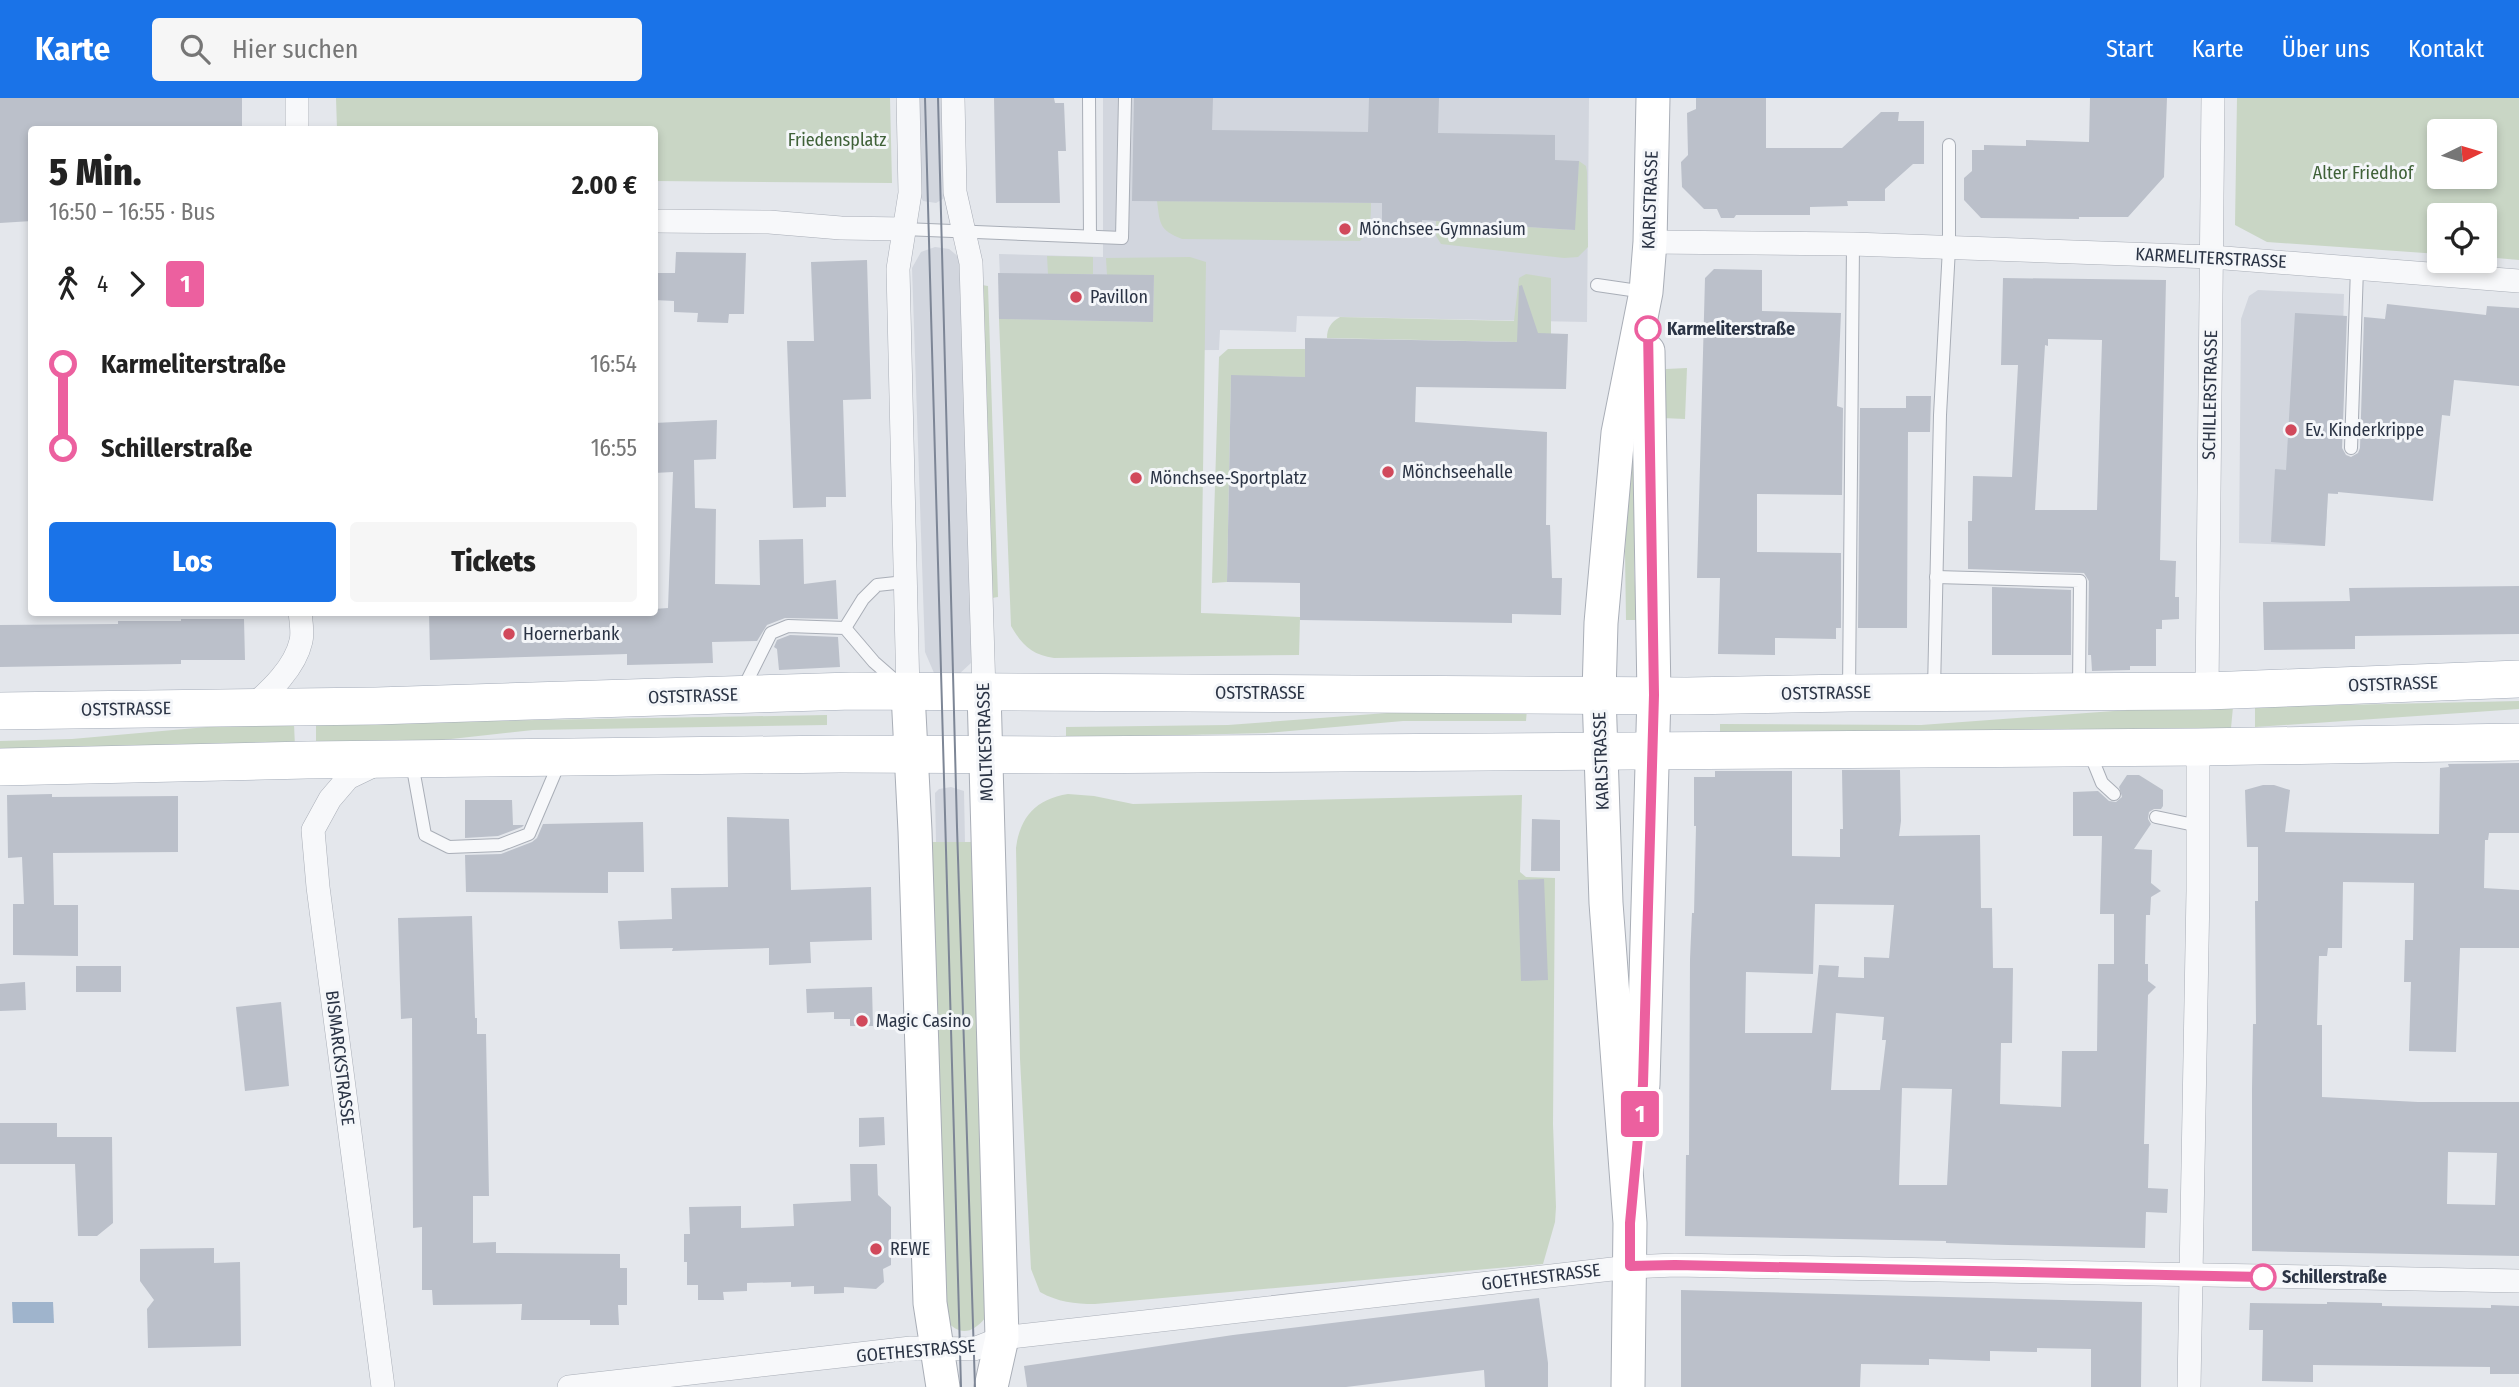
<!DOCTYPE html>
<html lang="de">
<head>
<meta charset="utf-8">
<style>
	:root { --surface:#fff; --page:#f6f6f6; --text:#222; --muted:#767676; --accent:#1a73e8 }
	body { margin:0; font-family:"Fira Sans Condensed",sans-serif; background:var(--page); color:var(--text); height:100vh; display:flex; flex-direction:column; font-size:26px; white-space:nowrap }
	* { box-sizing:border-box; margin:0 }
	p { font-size:23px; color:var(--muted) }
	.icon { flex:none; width:38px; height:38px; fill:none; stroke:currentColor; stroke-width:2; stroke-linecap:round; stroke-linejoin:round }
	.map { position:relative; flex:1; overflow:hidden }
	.side { position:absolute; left:28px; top:28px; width:630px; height:490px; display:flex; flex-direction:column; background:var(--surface); border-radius:7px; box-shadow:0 4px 10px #0003 }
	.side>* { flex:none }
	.badge { padding:0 14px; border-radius:5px; font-size:24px; line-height:46px }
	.needle { width:46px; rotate:85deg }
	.buttons { position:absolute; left:2427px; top:21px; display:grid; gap:14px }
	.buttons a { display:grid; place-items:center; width:70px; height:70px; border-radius:7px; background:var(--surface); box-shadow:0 4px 10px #0003; font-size:35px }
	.map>.badge { position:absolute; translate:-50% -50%; box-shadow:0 0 0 4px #fff }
	.legs { display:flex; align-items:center; gap:10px; height:77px; padding:0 21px; font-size:23px }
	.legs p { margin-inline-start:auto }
	.overview { display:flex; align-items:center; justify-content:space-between; height:119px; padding:0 21px }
	h1 { font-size:38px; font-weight:800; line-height:52px }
	.button { display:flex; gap:14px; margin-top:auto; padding:14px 21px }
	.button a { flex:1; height:80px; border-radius:7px; background:var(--accent); color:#fff; font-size:28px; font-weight:800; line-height:80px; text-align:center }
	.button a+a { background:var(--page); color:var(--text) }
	ul { padding:0 21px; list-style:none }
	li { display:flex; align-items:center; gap:24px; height:84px; font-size:26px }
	li i { display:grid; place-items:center; width:10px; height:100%; margin:0 9px; background:currentColor }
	li i::after { content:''; width:18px; height:18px; margin:-9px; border:5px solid; border-radius:50%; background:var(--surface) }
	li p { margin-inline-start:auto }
	li:first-child i { background:linear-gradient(#0000 50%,currentColor 0) }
	li:last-child i { background:linear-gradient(currentColor 50%,#0000 0) }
	header { display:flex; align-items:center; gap:42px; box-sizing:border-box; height:98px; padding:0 35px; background:var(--accent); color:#fff }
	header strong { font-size:33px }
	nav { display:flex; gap:38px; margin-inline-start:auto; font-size:24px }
	.search { width:490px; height:63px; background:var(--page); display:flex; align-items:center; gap:18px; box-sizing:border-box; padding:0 24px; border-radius:7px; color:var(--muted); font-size:26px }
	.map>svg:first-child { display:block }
</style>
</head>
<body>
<header>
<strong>Karte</strong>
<div class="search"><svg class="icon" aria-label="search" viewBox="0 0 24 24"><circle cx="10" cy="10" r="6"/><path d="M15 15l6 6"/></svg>Hier suchen</div>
<nav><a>Start</a><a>Karte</a><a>Über uns</a><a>Kontakt</a></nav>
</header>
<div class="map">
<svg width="2519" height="1289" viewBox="0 0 2519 1289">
	<rect width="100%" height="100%" fill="#e4e7ec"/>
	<g fill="#d2d6de">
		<path d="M918,0h28l2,98 -12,7 -13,-2 -3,-5z"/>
		<path d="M1103,0h486l-2,224 -290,-6 -1,16 -76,-2 -1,20 -216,1 -4,-97 104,3z"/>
		<path d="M935,149l14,2 11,9 12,404 -14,13 -24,-2 -9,-21 -13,-384 9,-16z"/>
		<path d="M2258,192l86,4 -6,200h-10l-3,52 -86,-3 2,-224 8,-23z"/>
		<path d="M951,689l13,4 1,52 -29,-1 -1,-49 4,-4z"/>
	</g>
	<g fill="#c9d6c5" fill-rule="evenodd">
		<path d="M336,0h554l2,85 -237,-2 -1,-51 -317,-1z"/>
		<path d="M2237,0h282v162l-34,-3v-42h-45l-1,39 -172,-12 -32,-17zM2440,33h45v46h-45z"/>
		<path d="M1579,63l7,5 1,6 1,75 -10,10 -14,1 -123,-14 -5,-8v-15l138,9z"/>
		<path d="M1157,103l214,2c0,14 0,28 -11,38l-178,-2c-23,-9 -22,-15 -25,-38z"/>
		<path d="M1047,158l46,1v17h-45z"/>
		<path d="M1190,159l16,5 -5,351 99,4 -1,38 -245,3c-22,-3 -32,-13 -43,-32l-12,-307 154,3 1,-46 -47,-1 -1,-17z"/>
		<path d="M1526,176l25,4v56l-34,8 -190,-4c0,-10 4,-16 13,-21l174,4 5,-43z"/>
		<path d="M982,187l6,1 10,311 -6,1z"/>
		<path d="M1228,251h77v28l-74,-1 -4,206 -15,1 7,-226z"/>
		<path d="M1687,270l-2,51 -23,-1 4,-49z"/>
		<path d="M1635,350l-1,123 3,49h-11l-1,-68 6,-102z"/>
		<path d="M2519,603v8l-264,18v-20z"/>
		<path d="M2233,609l-2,21 -511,5v-9l201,1 220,-16z"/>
		<path d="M1527,611l-1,12h-123l-137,12 -200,5v-11l162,-2 199,-15z"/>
		<path d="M827,617v10l-294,5 -109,12 -108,4v-22z"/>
		<path d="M294,626l1,23 -295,3v-9l72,-2 135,-12z"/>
		<path d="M1068,696l26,2 39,8 389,-9 -2,77 6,5 29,1 -2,246 3,83 -1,15 -12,42 -448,40c-21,0 -37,-2 -55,-12l-9,-23 -11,-210 -4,-211c4,-31 20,-49 52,-54z"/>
		<path d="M927,744h48l11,475c-16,20 -30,18 -44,-2z"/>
	</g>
	<path fill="#9fb4cc" d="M12,1204h41l1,21h-41z"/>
	<g fill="#bbc0ca" fill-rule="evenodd">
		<path d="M0,0h242v32h-210v91l-32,2z"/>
		<path d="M994,0h60l1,5h9l2,48h-8l2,52h-64z"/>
		<path d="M1134,0h79l-1,32 156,2 1,-34h70l-1,35 117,2v25l24,1 -4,69 -153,-10v4h-40v-21l-250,-2z"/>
		<path d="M1696,0h70v50h76l39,-36h18l-1,9h26v43h-11l-28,25v12h-38l1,5 -38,1v8h-74l-2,3h-13l-4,-9h-13l-22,-22 -1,-25 7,-7 -1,-42 9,-4z"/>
		<path d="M2090,0h77l-3,79 -36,40h-49v2l-98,-1 -17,-18v-22l8,-7v-21h12v-5l42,1v-6l63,2z"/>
		<path d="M676,154l70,1 -2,61h-15l-1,9 -31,-1 1,-9 -24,-1v-11l-20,-1v-27h21z"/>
		<path d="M867,162l4,139 -28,1 3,97h-20v10l-33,1 -6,-167h27l-3,-79z"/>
		<path d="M1714,171l48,1v41l79,2 -4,93 6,2 -1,87 -85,-1v58l84,1v75h-5v11l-61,-1v17l-57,-1 2,-76h-23l8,-300z"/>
		<path d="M998,175l156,2 -1,47 -154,-3z"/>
		<path d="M2003,180l163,2 -6,280 16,1 -1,36h4v22l-17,1v9h-6v37h-26v4l-38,1 -1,-16h-3l1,-74 -5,-8 -116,-4v-48h4l1,-45 39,1 6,-112h-17zM2048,241l54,1 -5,170h-62l10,-165 3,1z"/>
		<path d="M1522,187l16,48 30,1 -2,55 -150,-2 -1,35 132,10 -1,93h4l2,53h10l-1,37 -49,-1v9l-212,-3v-37l-73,-1 4,-207 74,2v-39l212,4 2,-56z"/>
		<path d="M2387,206l99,11 1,-9 32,2v78l-65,-6 -4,36 -8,-1 -9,86 -95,-9v2l-10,-1 -3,53 -54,-4 4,-73 11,1 9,-157 52,3 -5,132 4,7 5,2 7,-4 2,-5 4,-131 21,2z"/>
		<path d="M1906,298h25l-1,36h-22l-1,196h-49l2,-220h46z"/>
		<path d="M717,322l-1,39 -22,1 1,48 21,1 -1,75 45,1 -1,-45 44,-1 1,45 32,-4 2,39 -53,-1 -18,7 -10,16 -45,1 1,21 -86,2v-11l-197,6 -1,-48h225v-3l14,-1 5,-136 -19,1v-50z"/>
		<path d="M2519,488v48l-164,2v13l-91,1 -1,-48 87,-1 -1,-13z"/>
		<path d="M1992,489l79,3v65h-79z"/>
		<path d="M181,521h63l1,41h-64v4l-181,3v-42l118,-1v-3h63z"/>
		<path d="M790,537l48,2 2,30 -61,3 -2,-21 -3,-2 3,-7z"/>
		<path d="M2519,665v70h-30l-1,7h-3l-1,48 35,2v58h-59l-4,104 -47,-1 2,-69h-7l1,-42h8l1,-57 -71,-1 -1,66h-14l-1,8h-8l-2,69h5v72l96,5h101v154l-267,-5v-162l1,-65h3l-1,-123h3v-54h-11l-2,-57 18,-5h11l16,5 -5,42 154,2 1,-66 9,-1 -1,-3zM2448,1054l49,1 -2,52 -48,-1z"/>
		<path d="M1842,672h58l1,51 -2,15 81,-1 1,73h11l1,60h20l-1,75h-11l-1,61 61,3 1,-56h35l1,-87h16v-50h-14l2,-78h-29v-44l25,-1 11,10 7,1 6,-5 -3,-10 8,-12h12l24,15v16l-2,3h-7l-5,3 -1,7 3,5 -17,25 18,1 -1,33 10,8 -10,6 -1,18h-4l-1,49h3v17l8,6 -8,8 -4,149h5l-1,44 20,1 -1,24 -21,-1 -1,36 -137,-3 -62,-2v-2l-261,-5 1,-81h3l1,-196 2,-46h2l2,-87h-2v-49h21v-6h77v85l48,1v-28h3zM1815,806l79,1 -5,53 -25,-1v21l-26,-1 1,-11 -20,-1 -7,68h-67l1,-61 67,2zM1836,915l48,4 -2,23h4l-6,50h-49zM1902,990l50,1 -5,96h-48z"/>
		<path d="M52,696v3l126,-1v56l-125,1 1,52h24v51l-65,-1v-51h11l-2,-47 -14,1 -1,-63z"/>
		<path d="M465,702h47l1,25h11l-2,2 -24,9 -33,2z"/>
		<path d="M727,719l62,2 2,71 80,-3 1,53 -62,2 1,21 -42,2v-17l-97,3 1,-3 -53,1 -2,-28 54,-2 -1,-31 57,-1z"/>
		<path d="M1532,721l28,1v51h-29z"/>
		<path d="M643,724l1,50h-36v21l-142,-1 -1,-37 36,-1 31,-12 5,-4 6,-14z"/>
		<path d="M1544,781l4,101 -27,1 -3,-101z"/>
		<path d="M472,818l3,102h2v16h9l3,162h-16v47l23,-1v11l124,1v14h7v37h-9l1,20h-29v-5h-69l1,-16 -89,1 -1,-15h-10v-63l-9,1 -1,-210 -11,1 -3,-101z"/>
		<rect x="76" y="868" width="45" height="26"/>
		<path d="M25,884l1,28 -26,1v-27z"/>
		<path d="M872,889l1,39h-23v-7h-16v-7l-27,1 -1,-24z"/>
		<path d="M281,904l8,84 -44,5 -9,-84z"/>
		<path d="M884,1019l1,28 -26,2v-29z"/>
		<path d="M0,1025h57v14h55l1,86 -16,13h-19l-3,-72h-75z"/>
		<path d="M850,1066h27l1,31 13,12v58l-8,4 1,13 -8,7 -32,-2v6l-30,1v-8l-23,1v-5l-44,1v8l-24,1 1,8h-26v-15h-11v-23h-3v-28h6l-1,-27 52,-1v22l53,-2 -1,-22 58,-3z"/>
		<path d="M214,1150v15l26,-1 1,84 -93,2 -1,-39 7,-9 -14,-19v-32z"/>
		<path d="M1681,1192l461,12 -1,85h-50v-38l-54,-1v4l-47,-1v10l-61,-2v6l-68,-1 -1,23h-179z"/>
		<path d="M1539,1200l9,65v24h-63l-1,-17 -138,17h-319l-3,-21 209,-31z"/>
		<path d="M2327,1204l55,1v3l109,2v-3l28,1v68h-29v-7l-177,-2v17l-51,-1 1,-51h-14l1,-27 77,1z"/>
	</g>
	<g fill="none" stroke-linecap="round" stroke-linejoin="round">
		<g stroke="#a9aeb7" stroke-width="14">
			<g id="lane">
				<path d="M1089,0l1,138"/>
				<path d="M904,131l218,9 3,-140"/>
				<path d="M1597,187l48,7"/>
				<path d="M2351,350l6,-180"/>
				<path d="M1936,479l144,4 -1,107"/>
				<path d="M845,530l18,-29 14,-14 28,-3"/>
				<path d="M1934,592l6,-275 9,-167v-103"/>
				<path d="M742,593l29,-58 17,-7 57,2 29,34 24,21"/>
				<path d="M1849,593l4,-447"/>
				<path d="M2089,653l13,32 12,11"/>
				<path d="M412,665l13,72 24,12 51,-2 29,-11 31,-73"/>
				<path d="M2156,719l43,9"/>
			</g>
		</g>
		<g stroke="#a9aeb7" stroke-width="24">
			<g id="street">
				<path d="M297,0v32"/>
				<path d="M908,0l2,95 -12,76 10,424"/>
				<path d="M953,0l2,94 16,71 13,429"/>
				<path d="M654,123l115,1 72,6 63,1"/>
				<path d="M1650,144l203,2 359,13 307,24"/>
				<path d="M2207,593l6,-593"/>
				<path d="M250,610c20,-17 45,-40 51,-67 2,-8 0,-20 -1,-29"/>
				<path d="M375,667l-27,13 -18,21 -17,31 5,57 65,500"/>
				<path d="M569,1289l342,-39 63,1 28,-11 628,-71 45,-2 844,16"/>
				<path d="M2189,1289l9,-496v-144"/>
			</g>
		</g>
		<g stroke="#a9aeb7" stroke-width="35">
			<g id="secondary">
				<path d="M984,594l18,646 -11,49"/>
				<path d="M908,595l7,138 15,472 13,84"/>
				<path d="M1639,1025l4,-39 11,-389 -6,-344"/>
				<path d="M1628,1289l2,-164 -24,-320 -7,-209 2,-71 17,-190 28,-141 4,-50 3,-144"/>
			</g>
		</g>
		<g stroke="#a3abb8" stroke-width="38">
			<g id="primary">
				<path d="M0,613l376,-5 476,-15 835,5 162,-3 358,-2 312,-12"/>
				<path d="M0,669l307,-7 533,-6 215,1 1143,-8 321,-5"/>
			</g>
		</g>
		<use href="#lane" stroke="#f7f8fa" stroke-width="12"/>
		<use href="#street" stroke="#f7f8fa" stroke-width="23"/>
		<use href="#secondary" stroke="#fff" stroke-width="33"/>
		<use href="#primary" stroke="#fff" stroke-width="37"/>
		<g stroke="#7d8696" stroke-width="2">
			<path d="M925,0l36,1289"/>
			<path d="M938,0l19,729 18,560"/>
		</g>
	</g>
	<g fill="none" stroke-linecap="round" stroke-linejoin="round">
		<g stroke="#fff" stroke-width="16">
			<path id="line-1" d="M1648,231l6,366 -11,389 -13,139v43l45,-1 588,12"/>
		</g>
		<use href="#line-1" stroke="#ec609f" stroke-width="10"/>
	</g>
	<g fill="#d1495b" stroke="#f4f6f9" stroke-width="2.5">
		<circle cx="1345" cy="131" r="7"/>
		<circle cx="1076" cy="199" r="7"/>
		<circle cx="2291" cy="332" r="7"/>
		<circle cx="1388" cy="374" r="7"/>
		<circle cx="1136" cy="380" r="7"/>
		<circle cx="509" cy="536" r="7"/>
		<circle cx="862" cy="923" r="7"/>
		<circle cx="876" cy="1151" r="7"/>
	</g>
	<g fill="#fff" stroke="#ec609f" stroke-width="3.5">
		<circle cx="1648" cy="231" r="12"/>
		<circle cx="2263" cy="1179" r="12"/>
	</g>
	<g text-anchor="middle" stroke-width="6" stroke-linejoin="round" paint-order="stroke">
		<g font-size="18" fill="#3f6138" stroke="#f4f6f9">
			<text x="837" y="48">Friedensplatz</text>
			<text x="2363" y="81">Alter Friedhof</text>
		</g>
		<g font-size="18" fill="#2b3445" stroke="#f4f6f9">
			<text transform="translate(1650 102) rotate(-88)" y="6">KARLSTRASSE</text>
			<text transform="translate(2211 160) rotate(3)" y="6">KARMELITERSTRASSE</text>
			<text transform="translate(2210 297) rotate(-89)" y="6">SCHILLERSTRASSE</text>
			<text transform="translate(2393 586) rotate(-2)" y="6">OSTSTRASSE</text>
			<text x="1260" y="601">OSTSTRASSE</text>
			<text transform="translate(1826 595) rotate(-1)" y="6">OSTSTRASSE</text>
			<text transform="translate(693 598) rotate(-2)" y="6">OSTSTRASSE</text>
			<text transform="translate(126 611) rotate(-1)" y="6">OSTSTRASSE</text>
			<text transform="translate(985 644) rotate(-92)" y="6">MOLTKESTRASSE</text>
			<text transform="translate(1601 663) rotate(-92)" y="6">KARLSTRASSE</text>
			<text transform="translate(340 960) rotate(83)" y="6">BISMARCKSTRASSE</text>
			<text transform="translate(1541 1179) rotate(-7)" y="6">GOETHESTRASSE</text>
			<text transform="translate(916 1253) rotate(-5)" y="6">GOETHESTRASSE</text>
		</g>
		<g font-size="18" fill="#2b3445" stroke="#f4f6f9" text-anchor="start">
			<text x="1359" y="137">Mönchsee-Gymnasium</text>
			<text x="1090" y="205">Pavillon</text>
			<text x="2305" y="338">Ev. Kinderkrippe</text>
			<text x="1402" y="380">Mönchseehalle</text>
			<text x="1150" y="386">Mönchsee-Sportplatz</text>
			<text x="523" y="542">Hoernerbank</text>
			<text x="876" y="929">Magic Casino</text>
			<text x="890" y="1157">REWE</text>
		</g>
		<g font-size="18" font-weight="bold" fill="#2b3445" stroke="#f4f6f9" text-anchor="start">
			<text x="1667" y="237">Karmeliterstraße</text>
			<text x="2282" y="1185">Schillerstraße</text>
		</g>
	</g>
</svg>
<div class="buttons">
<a><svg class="needle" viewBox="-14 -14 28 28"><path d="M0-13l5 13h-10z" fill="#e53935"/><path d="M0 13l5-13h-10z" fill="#767676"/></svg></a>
<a><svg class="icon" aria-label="locate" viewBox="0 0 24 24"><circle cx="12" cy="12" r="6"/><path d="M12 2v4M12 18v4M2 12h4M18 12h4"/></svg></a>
</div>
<b class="badge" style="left:1640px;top:1016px;background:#ec609f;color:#fff">1</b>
<section class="side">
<div class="overview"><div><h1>5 Min.</h1><p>16:50 – 16:55 · Bus</p></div><b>2.00 €</b></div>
<div class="legs"><svg class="icon" aria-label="walk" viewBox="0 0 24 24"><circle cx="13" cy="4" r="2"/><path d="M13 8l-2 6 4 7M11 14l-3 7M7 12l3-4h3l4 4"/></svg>4<svg class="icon" aria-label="forward" viewBox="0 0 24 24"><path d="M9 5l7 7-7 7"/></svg><b class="badge" style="background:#ec609f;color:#fff">1</b></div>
<ul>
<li><i style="color:#ec609f"></i><b>Karmeliterstraße</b><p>16:54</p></li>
<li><i style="color:#ec609f"></i><b>Schillerstraße</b><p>16:55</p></li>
</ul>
<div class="button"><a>Los</a><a>Tickets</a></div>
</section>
</div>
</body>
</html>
